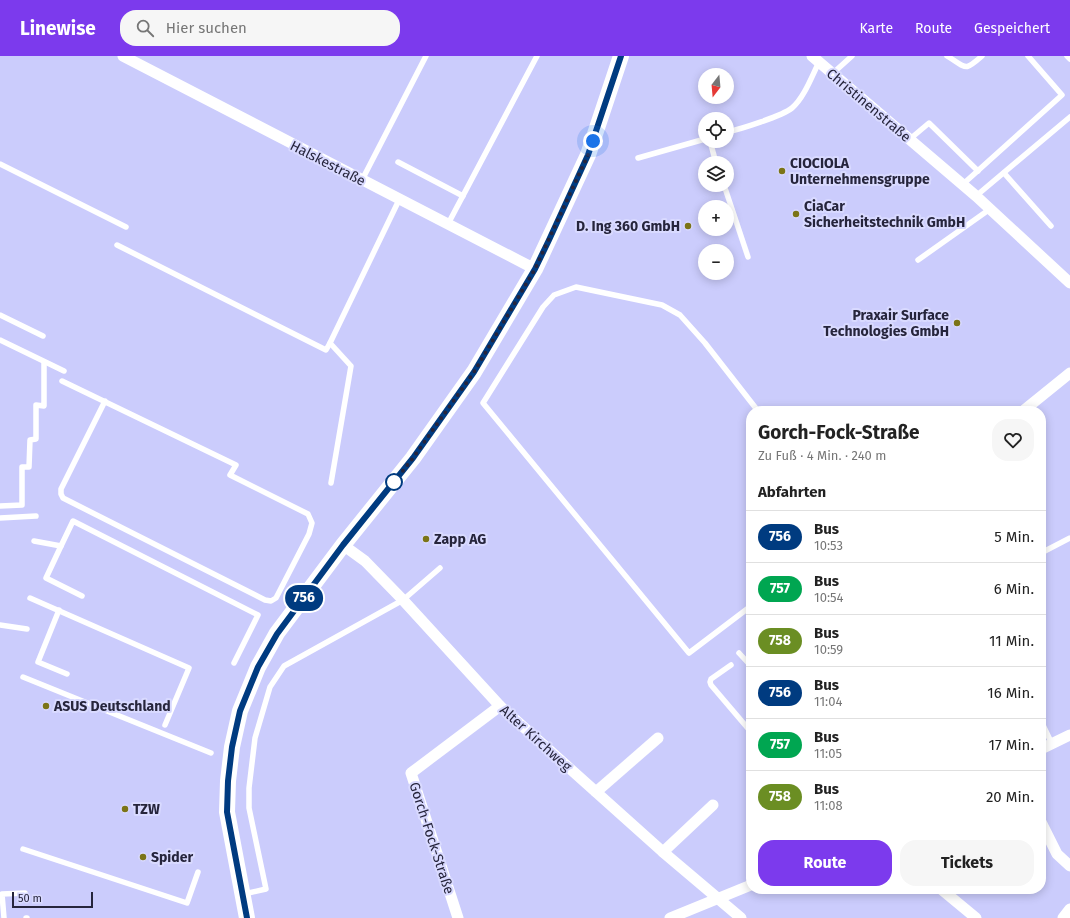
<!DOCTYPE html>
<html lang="de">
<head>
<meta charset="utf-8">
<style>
	:root { --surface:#fff; --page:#f6f6f6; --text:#222; --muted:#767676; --line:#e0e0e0; --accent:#7c3aed }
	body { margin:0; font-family:"Fira Sans",sans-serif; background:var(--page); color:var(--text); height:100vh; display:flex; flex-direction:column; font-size:15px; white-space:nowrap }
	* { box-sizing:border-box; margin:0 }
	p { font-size:13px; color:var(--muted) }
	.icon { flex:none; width:22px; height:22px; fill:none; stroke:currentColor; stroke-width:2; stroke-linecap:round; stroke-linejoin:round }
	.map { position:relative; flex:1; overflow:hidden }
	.side { position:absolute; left:746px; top:350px; width:300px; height:488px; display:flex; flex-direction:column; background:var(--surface); border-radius:16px; box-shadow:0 2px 10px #0003 }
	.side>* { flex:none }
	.badge { padding:0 8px; border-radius:13px; font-size:14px; line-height:26px }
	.needle { width:26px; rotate:196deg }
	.tools { position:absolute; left:698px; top:12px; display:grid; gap:8px }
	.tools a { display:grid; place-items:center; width:36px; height:36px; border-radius:50%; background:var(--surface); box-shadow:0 2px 10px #0003; font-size:20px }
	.scale { position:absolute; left:12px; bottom:10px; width:81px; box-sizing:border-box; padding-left:4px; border:2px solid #26253c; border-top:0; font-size:11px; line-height:14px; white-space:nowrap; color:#26253c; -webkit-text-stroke:3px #d9daff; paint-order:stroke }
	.you { position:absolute; width:20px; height:20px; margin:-10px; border:3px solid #fff; border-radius:50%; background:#1a73e8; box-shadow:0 0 0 6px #1a73e833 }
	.map>.badge { position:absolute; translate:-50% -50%; box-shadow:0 0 0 2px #fff }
	h2 { padding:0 12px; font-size:15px; line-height:36px }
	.round { display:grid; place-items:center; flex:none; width:42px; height:42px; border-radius:16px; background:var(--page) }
	.head { display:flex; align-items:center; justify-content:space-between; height:68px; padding:0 12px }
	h1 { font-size:19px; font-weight:700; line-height:30px }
	.primary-button { display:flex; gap:8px; margin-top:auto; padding:8px 12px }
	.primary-button a { flex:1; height:46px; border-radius:16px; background:var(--accent); color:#fff; font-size:16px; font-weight:700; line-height:46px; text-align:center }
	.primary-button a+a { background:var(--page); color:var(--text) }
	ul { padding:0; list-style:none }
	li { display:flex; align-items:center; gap:12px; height:52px; padding:0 12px; border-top:1px solid var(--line) }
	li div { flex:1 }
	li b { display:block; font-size:15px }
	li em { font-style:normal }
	li .badge { min-width:44px; font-weight:700; text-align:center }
	header { display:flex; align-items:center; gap:24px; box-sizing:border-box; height:56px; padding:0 20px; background:var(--accent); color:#fff }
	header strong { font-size:19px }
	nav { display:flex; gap:22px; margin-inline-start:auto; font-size:14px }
	.search { width:280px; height:36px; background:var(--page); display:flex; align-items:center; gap:10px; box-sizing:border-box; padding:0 14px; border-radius:16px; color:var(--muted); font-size:15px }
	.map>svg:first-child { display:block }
</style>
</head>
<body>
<header>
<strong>Linewise</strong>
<div class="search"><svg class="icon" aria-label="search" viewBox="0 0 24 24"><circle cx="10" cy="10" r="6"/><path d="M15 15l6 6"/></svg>Hier suchen</div>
<nav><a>Karte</a><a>Route</a><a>Gespeichert</a></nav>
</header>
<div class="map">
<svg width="1070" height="862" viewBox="0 0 1070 862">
	<rect width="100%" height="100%" fill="#cbccfc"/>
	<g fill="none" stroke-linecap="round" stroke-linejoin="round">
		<g stroke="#fff" stroke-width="5.5">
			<path d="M947,0c20,12 17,16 35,0"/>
			<path d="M1067,0l3,3"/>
			<path d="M832,18l20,-18"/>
			<path d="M727,76c14,-3 55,-16 65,-24 12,-10 20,-32 27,-46"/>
			<path d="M910,83l19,-16 49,48"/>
			<path d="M710,85l6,22"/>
			<path d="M638,102l67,-19"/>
			<path d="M398,106l65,34"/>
			<path d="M0,108l126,63"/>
			<path d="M1004,117l47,53"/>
			<path d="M362,124l64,-124"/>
			<path d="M724,129l24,72"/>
			<path d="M962,129l100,-90 -34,-39"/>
			<path d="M976,140l94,-79"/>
			<path d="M448,168l89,-168"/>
			<path d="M117,189l209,105 4,-7"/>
			<path d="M918,204l72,-51"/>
			<path d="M0,259l43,21"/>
			<path d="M0,284l64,31"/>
			<path d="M62,325l174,84 -6,10 78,39 4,9 -3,11 -33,64 -5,3 -6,-1 -202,-102 -2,-4v-5l44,-88"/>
			<path d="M331,427l20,-117 -21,-23 69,-143"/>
			<path d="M1041,445l2,4"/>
			<path d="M0,450l22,-1v-38h7l1,-27 6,-1v-34l8,1v-44"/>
			<path d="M0,462l36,-2"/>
			<path d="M34,485l27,5 12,-25 185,94 -24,48"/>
			<path d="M61,490l-15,32 36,18"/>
			<path d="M1041,497l29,-15"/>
			<path d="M30,542l159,70 -24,57"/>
			<path d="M751,550l-62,47 -206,-250 60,-96 11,-12 22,-8 86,18 18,10 25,28 53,68"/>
			<path d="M59,554l-21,52 29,12"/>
			<path d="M0,569l27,4"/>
			<path d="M739,597l12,13"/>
			<path d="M731,609l-20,14 -1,3 1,3 40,47"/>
			<path d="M23,621l188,76"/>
			<path d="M1041,665l11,23"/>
			<path d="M23,793l164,54 11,-31"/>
			<path d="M244,838l22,-5 -17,-81v-20l6,-50 15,-51 14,-21 119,-66 37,-32"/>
			<path d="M4,862l-2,-24 23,-1"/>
			<path d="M26,862h1"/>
		</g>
		<g stroke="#fff" stroke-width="11">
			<path d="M123,0l412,213"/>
			<path d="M812,0l164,140 94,87"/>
			<path d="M1023,355l47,-38"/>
			<path d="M343,489l22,16 38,39 97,106 163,146 78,66"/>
			<path d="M1041,693l29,-14"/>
			<path d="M596,736l62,-54"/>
			<path d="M1041,766l16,32 13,12"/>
			<path d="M663,796l50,-47"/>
			<path d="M941,833l35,29"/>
			<path d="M458,862l-47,-145 89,-67"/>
			<path d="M670,862l81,-33"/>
			<path d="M1063,862l7,-9"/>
		</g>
		<path stroke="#fff" stroke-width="16" d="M247,862l-20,-106 1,-31 4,-34 8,-36 18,-44 19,-34 66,-88 70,-87 61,-86 61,-103 7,-15 46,-99 33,-99"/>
	</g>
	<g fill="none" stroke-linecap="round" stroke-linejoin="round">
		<g stroke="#fff" stroke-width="9">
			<path id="line" d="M247,862l-20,-106 1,-31 4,-34 8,-36 18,-44 19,-33 66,-89 70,-87 61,-86 61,-103 14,-29 39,-85 33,-99"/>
		</g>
		<use href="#line" stroke="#003b80" stroke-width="6"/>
		<path stroke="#26253c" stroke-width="4" stroke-dasharray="0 7.2" d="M394,426l19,-24 61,-86 61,-103 53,-114 5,-14"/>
	</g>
	<g fill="#7b7417" stroke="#d9daff" stroke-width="1.5">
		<circle cx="782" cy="115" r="4"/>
		<circle cx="796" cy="158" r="4"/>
		<circle cx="688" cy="170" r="4"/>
		<circle cx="957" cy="267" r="4"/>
		<circle cx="426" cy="483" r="4"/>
		<circle cx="46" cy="650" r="4"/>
		<circle cx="125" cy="753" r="4"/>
		<circle cx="143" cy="801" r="4"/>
	</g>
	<circle fill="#fff" stroke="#003b80" stroke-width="2" cx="394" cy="426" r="8"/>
	<g text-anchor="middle" stroke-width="4" stroke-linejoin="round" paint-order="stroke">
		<g font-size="14" fill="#26253c" stroke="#d9daff">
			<text transform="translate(869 49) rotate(40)" y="5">Christinenstraße</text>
			<text transform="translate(328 107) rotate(27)" y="5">Halskestraße</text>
			<text transform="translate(536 682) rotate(42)" y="5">Alter Kirchweg</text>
			<text transform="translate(432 782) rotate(72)" y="5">Gorch-Fock-Straße</text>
		</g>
		<g font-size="14" font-weight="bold" fill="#26253c" stroke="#d9daff" text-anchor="start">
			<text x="790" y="112">CIOCIOLA<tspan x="790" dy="16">Unternehmensgruppe</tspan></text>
			<text x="804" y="155">CiaCar<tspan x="804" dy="16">Sicherheitstechnik GmbH</tspan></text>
			<text x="680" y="175" text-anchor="end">D. Ing 360 GmbH</text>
			<text x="949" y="264" text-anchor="end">Praxair Surface<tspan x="949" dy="16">Technologies GmbH</tspan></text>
			<text x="434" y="488">Zapp AG</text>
			<text x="54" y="655">ASUS Deutschland</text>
			<text x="133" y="758">TZW</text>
			<text x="151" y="806">Spider</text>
		</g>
	</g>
</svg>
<div class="tools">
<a><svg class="needle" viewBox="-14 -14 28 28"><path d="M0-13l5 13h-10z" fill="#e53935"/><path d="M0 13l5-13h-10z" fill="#767676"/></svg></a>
<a><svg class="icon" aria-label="locate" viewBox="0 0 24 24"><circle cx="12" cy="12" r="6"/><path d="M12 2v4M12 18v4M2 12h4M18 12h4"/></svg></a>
<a><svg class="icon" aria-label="layers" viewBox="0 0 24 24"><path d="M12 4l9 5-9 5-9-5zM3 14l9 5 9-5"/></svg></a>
<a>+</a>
<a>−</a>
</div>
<div class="scale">50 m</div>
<div class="you" style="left:593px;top:85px"></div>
<b class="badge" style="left:304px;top:542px;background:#003b80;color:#fff">756</b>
<section class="side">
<div class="head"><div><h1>Gorch-Fock-Straße</h1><p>Zu Fuß · 4 Min. · 240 m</p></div><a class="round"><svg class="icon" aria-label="heart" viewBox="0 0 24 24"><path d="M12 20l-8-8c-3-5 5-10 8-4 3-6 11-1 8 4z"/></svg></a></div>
<h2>Abfahrten</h2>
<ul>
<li><span class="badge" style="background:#003b80;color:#fff">756</span><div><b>Bus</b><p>10:53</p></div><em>5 Min.</em></li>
<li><span class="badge" style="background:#00a651;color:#fff">757</span><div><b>Bus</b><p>10:54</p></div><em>6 Min.</em></li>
<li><span class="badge" style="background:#6b8e23;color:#fff">758</span><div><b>Bus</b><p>10:59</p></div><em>11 Min.</em></li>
<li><span class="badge" style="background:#003b80;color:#fff">756</span><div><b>Bus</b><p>11:04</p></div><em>16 Min.</em></li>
<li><span class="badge" style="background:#00a651;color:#fff">757</span><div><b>Bus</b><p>11:05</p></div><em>17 Min.</em></li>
<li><span class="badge" style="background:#6b8e23;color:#fff">758</span><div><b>Bus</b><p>11:08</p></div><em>20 Min.</em></li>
</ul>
<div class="primary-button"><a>Route</a><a>Tickets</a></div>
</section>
</div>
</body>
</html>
